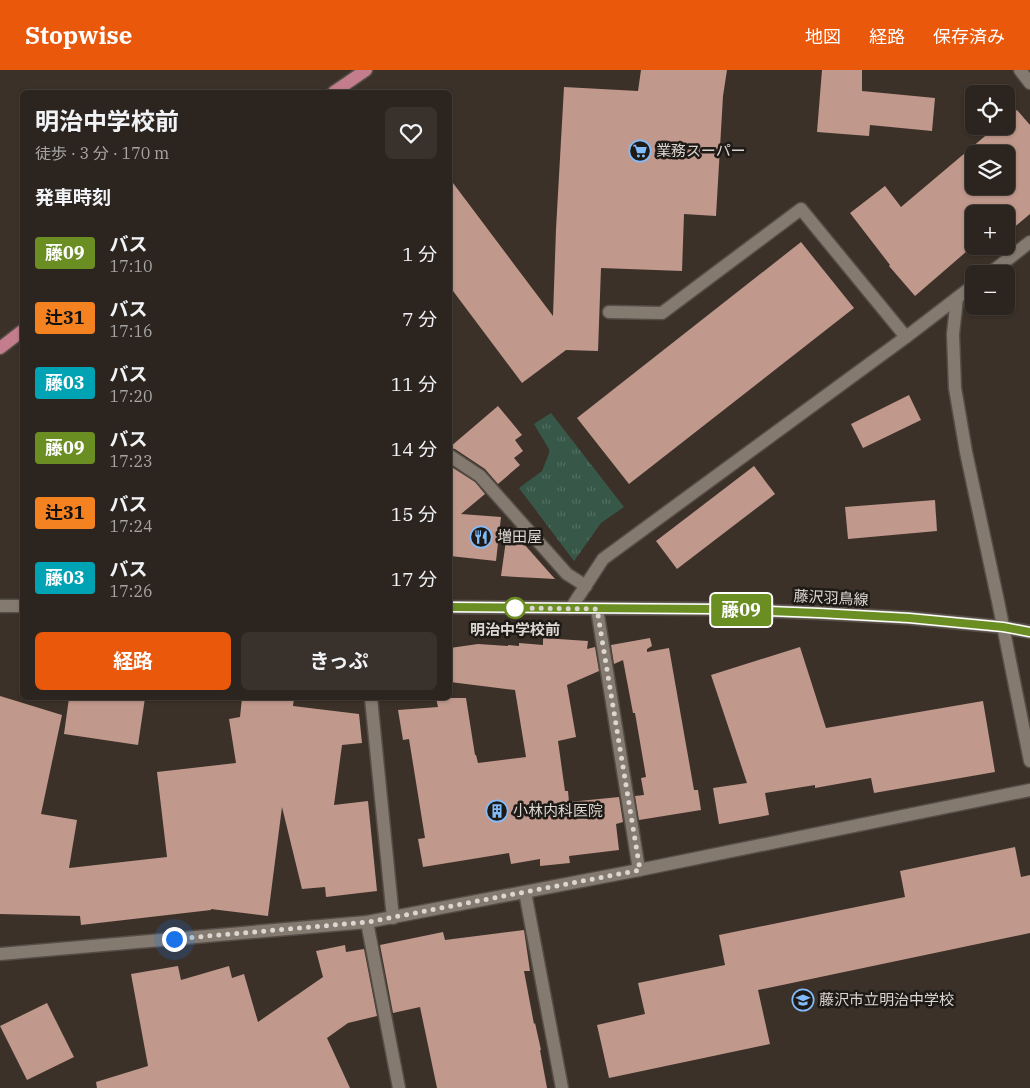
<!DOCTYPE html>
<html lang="ja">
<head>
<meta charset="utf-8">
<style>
	:root { --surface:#2c251f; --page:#38312c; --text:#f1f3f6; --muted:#a6a5a4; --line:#48423d; --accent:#ea580c }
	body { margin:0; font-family:"IBM Plex Serif","Noto Sans JP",serif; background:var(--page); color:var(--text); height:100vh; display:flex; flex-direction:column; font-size:19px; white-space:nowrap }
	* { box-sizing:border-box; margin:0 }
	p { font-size:16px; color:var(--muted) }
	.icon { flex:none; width:28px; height:28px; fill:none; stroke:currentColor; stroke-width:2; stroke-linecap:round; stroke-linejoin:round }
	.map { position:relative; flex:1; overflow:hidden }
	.sheet { position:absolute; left:20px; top:20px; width:432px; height:610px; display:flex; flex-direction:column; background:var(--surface); border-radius:8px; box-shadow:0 1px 4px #0004,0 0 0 1px var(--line) }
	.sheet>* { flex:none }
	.badge { padding:0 10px; border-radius:4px; font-size:18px; line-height:32px }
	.tools { position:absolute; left:965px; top:15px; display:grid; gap:10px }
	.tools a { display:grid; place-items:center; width:50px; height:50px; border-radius:8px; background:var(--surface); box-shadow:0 1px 4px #0004,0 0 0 1px var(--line); font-size:25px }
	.you { position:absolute; width:25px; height:25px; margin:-12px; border:4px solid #fff; border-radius:50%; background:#1a73e8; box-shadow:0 0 0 8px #1a73e833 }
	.map>.badge { position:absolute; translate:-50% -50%; box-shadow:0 0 0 2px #fff }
	h2 { padding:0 15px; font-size:19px; line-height:45px }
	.round { display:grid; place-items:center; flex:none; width:52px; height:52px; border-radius:8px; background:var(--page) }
	.overview { display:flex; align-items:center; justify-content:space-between; height:85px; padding:0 15px }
	h1 { font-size:24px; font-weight:700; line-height:38px }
	.action { display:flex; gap:10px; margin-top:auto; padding:10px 15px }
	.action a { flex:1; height:58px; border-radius:8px; background:var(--accent); color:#fff; font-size:20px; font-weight:700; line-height:58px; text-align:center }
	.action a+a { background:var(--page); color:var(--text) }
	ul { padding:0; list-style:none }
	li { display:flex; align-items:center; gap:15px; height:65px; padding:0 15px }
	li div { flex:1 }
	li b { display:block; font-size:19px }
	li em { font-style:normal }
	li .badge { min-width:55px; font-weight:700; text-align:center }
	header { display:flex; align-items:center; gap:30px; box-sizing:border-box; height:70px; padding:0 25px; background:var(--accent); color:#fff }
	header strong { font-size:24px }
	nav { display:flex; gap:28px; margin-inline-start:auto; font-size:18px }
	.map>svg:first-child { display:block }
</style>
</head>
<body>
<header>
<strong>Stopwise</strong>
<nav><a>地図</a><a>経路</a><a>保存済み</a></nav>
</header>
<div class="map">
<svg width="1030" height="1018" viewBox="0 0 1030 1018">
	<defs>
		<pattern id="grass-tufts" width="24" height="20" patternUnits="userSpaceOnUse" patternTransform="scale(1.25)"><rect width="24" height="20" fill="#375749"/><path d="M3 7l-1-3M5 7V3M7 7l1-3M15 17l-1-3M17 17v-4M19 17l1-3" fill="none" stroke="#536e62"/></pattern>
	</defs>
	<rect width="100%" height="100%" fill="#3b3129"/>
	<path fill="url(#grass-tufts)" d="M551,343l73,94 -23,16 -27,38 -55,-73 23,-17 8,-20 -16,-27z"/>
	<g fill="#c0988c" fill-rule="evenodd">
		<path d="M641,0h86l-4,26 -7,120 -32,-2 -2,57 -81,-3 -3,83 -32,-1 -44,33 -72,-96v-108l103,137 3,-87 8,-142 74,4z"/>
		<path d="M822,0h40v21l73,7 -3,33 -62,-6 -1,11 -52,-4z"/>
		<path d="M1017,40l13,15v89l-24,20v-20h-32v31l-59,51 -26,-30 1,-1 -40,-52 35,-27 16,21 96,-81h9v-7zM974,84h32v32h-32z"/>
		<path d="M801,172l53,66 -225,176 -52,-66z"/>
		<path d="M909,325l12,25 -58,28 -12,-24z"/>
		<path d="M498,336l24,29 -7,5 8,11 -9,7 6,7 -22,19 -13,-15 -30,-20 -5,-1v-1z"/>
		<path d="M450,396l25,16 10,12 -24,20 40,3 -5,44 -46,-5z"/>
		<path d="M754,396l21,28 -98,75 -21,-28z"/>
		<path d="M935,430l2,31 -89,8 -3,-32z"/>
		<path d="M508,456l47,53 -54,-3z"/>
		<path d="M543,568l45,3 -1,8 8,-2 4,24 -32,14 9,52 -18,4 7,50h3l1,11 50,-5 4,25 -7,2 3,26 -50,6 1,7 -30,3v-7l-29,5 -2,-11 -86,14 -5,-28 7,-1 -16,-99 -6,1 -5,-30 40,-3 -2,-9h30l9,57h1l2,8 48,-6 -11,-67 -65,-8v-34l28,-4 30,2v-1l11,1v-3l24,2z"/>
		<path d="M650,568l2,8 -5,3v3l22,-4 25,142h4l3,20 -62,10 -4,-24 9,-1 -3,-17 5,-1 -11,-64h-2l-10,-53 -9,4 -3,-19z"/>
		<path d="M800,577l26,81 157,-27 12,71 -121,21 -3,-15 -56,10v-3l-50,8 4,22 -50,9 -6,-36 34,-5 -36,-108z"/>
		<path d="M0,626l62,19 -21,99 36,6 -8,48 98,-11 -10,-85 79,-9 -7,-44 11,-2 2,-19h52l-1,8 66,8 3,29 -20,2 -8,60 34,-4 9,90 -51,6 -1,-10 -23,2 -20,-82 -14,109 -57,-7v1l-130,15 -1,-9 -80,-2z"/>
		<path d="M69,628h76l-7,47 -74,-11z"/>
		<path d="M1015,777l6,30 9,-2v58l-272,57 12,54 -161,34 -12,-53 48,-11 -7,-31 87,-18 -6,-30 186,-38 -5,-26z"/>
		<path d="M524,860l6,41h-6l10,53 1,-1 6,27h-1l7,38h-110l-17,-81 -27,6 -13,-68 63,-13 2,8z"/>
		<path d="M345,875l1,7 18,-3 13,67 -29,7 -21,15 23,50h-253l-1,-6 52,-16 -17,-92 47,-8 3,14 48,-14 3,12 12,-4 14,48 65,-45 -7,-26z"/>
		<path d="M47,933l27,54 -47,23 -27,-54z"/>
	</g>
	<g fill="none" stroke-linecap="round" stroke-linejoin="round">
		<g stroke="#554e47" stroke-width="15">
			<g id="minor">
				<path d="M1020,0l10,13"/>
				<path d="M989,204l41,-32"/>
				<path d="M957,228l-4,36 2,54 11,64 32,149 32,160"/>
				<path d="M609,242l53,1 139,-104 105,128"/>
				<path d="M450,386l30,20 87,98 19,12"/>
				<path d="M0,536h22"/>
				<path d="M450,537l265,2 104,4 90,5 94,9 27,5"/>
				<path d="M571,538l32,-49 303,-222 68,-52"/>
				<path d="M597,539l42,261"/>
				<path d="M371,628l22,220"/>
				<path d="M525,822l37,196"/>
				<path d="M367,852l32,166"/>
				<path d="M0,884l367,-32 272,-52 391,-80"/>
			</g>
		</g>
		<g stroke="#554e47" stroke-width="15">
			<g id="major">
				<path d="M334,22l32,-22"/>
				<path d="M0,278l22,-17"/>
			</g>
		</g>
		<use href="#minor" stroke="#847a70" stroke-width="12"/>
		<use href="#major" stroke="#c47d8d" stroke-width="12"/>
	</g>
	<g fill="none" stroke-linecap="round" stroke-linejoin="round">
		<g stroke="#fff" stroke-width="11">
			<path id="line" d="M450,537l266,2 103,4 90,5 94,9 27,5"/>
		</g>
		<use href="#line" stroke="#6b8e23" stroke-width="8"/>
		<path stroke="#dcd6d1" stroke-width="5" stroke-dasharray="0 9" d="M174,869l194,-17 272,-52 -43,-261 -82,-1"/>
	</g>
	<defs>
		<g id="supermarket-ring" transform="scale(1.125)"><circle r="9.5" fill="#1e1a16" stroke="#83bcfb" stroke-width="1.5"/><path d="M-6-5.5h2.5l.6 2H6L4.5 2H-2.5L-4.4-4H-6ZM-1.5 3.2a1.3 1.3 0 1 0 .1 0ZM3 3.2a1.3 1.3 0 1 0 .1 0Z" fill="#83bcfb"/></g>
		<g id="restaurant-ring" transform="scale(1.125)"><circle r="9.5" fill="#1e1a16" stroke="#83bcfb" stroke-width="1.5"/><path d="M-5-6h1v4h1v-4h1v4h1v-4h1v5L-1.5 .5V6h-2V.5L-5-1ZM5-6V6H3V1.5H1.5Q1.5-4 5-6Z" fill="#83bcfb"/></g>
		<g id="building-ring" transform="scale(1.125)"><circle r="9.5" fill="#1e1a16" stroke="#83bcfb" stroke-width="1.5"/><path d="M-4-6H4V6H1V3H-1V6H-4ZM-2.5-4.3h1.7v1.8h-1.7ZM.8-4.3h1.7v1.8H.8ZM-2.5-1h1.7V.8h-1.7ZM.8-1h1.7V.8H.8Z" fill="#83bcfb"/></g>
		<g id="school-ring" transform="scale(1.125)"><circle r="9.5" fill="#1e1a16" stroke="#83bcfb" stroke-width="1.5"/><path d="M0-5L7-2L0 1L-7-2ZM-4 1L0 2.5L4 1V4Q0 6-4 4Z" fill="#83bcfb"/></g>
	</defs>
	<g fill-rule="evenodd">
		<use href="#supermarket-ring" x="640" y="81"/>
		<use href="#restaurant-ring" x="481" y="467"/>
		<use href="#building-ring" x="497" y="741"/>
		<use href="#school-ring" x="803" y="930"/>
	</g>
	<circle fill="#fff" stroke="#6b8e23" stroke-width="2.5" cx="515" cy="538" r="10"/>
	<g text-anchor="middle" stroke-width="5" stroke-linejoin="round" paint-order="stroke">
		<g font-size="15" fill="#dcd6d1" stroke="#1e1a16" text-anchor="start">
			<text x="656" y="86">業務スーパー</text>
			<text x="497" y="472">増田屋</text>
			<text x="513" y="746">小林内科医院</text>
			<text x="819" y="935">藤沢市立明治中学校</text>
		</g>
		<g font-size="15" fill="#dcd6d1" stroke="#1e1a16">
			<text transform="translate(831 528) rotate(3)" y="5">藤沢羽鳥線</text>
		</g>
		<g font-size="15" font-weight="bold" fill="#dcd6d1" stroke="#1e1a16">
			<text x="515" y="565">明治中学校前</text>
		</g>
	</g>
</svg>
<div class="tools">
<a><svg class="icon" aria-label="locate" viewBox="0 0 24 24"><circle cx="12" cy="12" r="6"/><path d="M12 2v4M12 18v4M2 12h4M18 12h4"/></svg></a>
<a><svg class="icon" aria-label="layers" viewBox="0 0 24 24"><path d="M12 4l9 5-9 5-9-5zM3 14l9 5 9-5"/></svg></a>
<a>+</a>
<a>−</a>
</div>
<div class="you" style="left:174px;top:869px"></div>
<b class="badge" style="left:741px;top:540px;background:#6b8e23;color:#fff">藤09</b>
<section class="sheet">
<div class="overview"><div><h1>明治中学校前</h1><p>徒歩 · 3 分 · 170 m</p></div><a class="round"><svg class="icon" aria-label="heart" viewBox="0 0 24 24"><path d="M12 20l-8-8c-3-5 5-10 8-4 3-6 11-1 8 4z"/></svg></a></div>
<h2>発車時刻</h2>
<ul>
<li><span class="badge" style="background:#6b8e23;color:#fff">藤09</span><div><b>バス</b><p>17:10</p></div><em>1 分</em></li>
<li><span class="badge" style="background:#f58220;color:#111">辻31</span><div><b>バス</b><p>17:16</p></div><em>7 分</em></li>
<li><span class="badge" style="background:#00a3b4;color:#fff">藤03</span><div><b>バス</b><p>17:20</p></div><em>11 分</em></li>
<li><span class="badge" style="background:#6b8e23;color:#fff">藤09</span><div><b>バス</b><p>17:23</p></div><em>14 分</em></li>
<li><span class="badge" style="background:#f58220;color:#111">辻31</span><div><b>バス</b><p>17:24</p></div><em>15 分</em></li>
<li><span class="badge" style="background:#00a3b4;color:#fff">藤03</span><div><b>バス</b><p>17:26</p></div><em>17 分</em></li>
</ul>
<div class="action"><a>経路</a><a>きっぷ</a></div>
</section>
</div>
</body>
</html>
